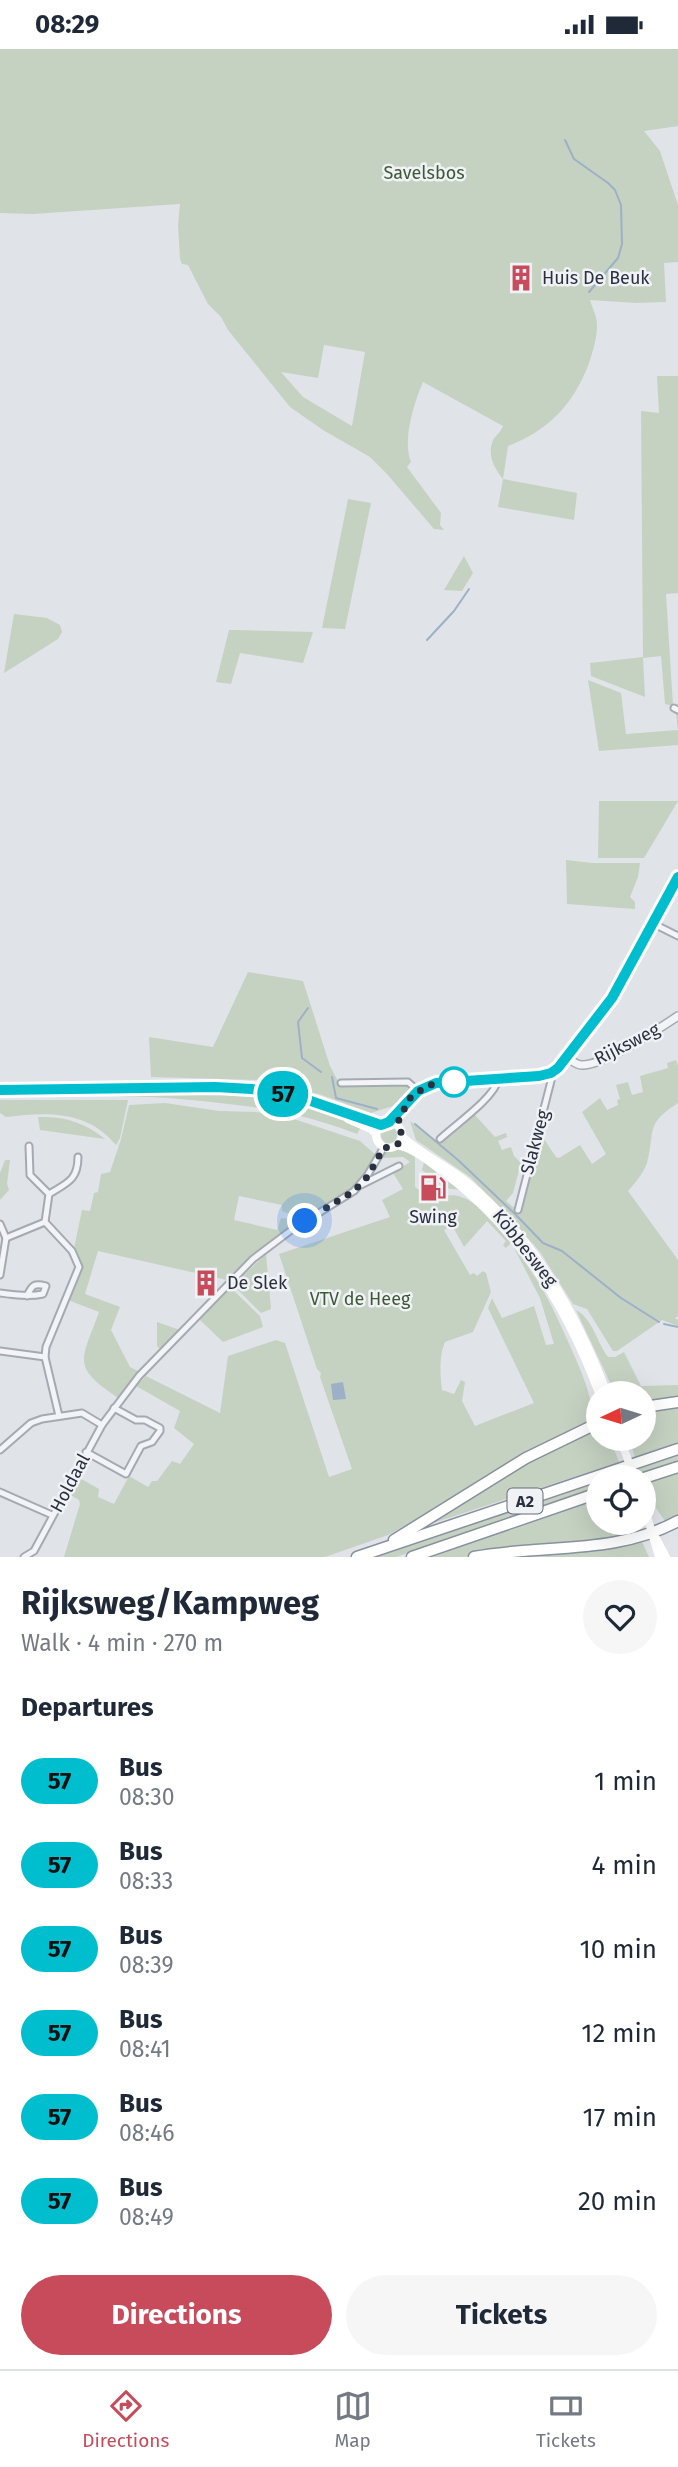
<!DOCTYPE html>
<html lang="en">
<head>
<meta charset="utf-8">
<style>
	:root { --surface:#fff; --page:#f6f6f7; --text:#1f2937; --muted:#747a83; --line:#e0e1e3; --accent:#c84b5b }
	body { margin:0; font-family:"Fira Sans",sans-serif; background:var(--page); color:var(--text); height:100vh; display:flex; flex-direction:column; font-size:26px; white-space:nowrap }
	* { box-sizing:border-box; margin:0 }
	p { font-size:23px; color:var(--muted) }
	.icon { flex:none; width:38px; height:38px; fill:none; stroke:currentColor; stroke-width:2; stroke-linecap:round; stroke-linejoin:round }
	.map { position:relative; height:1508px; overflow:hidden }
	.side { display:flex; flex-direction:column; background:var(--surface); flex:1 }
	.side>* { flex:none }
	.badge { padding:0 14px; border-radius:23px; font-size:24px; line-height:46px }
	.needle { width:46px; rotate:266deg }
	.buttons { position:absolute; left:586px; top:1332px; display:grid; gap:14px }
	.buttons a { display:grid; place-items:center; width:70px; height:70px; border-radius:50%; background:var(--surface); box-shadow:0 7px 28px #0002; font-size:35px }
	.you { position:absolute; width:35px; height:35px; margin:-18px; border:5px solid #fff; border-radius:50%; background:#1a73e8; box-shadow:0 0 0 10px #1a73e833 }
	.map>.badge { position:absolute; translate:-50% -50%; box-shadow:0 0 0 4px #fff }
	h2 { padding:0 21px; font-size:26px; line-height:63px }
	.round { display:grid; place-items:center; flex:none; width:74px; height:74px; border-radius:37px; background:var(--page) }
	.head { display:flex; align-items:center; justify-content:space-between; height:119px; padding:0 21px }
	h1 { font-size:33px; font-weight:700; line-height:52px }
	.cta { display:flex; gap:14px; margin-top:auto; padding:14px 21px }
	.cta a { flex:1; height:80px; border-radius:42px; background:var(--accent); color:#fff; font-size:28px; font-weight:700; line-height:80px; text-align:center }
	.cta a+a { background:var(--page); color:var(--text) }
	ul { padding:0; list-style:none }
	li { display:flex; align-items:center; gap:21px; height:84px; padding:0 21px }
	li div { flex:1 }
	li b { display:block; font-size:26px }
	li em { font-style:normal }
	li .badge { min-width:77px; font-weight:700; text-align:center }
	.status { display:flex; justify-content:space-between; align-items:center; height:49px; padding:0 35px; background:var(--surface); direction:ltr }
	.status svg { height:19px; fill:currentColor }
	.tab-bar { display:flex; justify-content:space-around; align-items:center; height:98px; border-top:2px solid var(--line); background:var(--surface); font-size:19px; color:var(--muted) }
	.tab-bar a { display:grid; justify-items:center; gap:4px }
	.tab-bar .on { color:var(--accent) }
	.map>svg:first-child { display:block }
</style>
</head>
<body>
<div class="status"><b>08:29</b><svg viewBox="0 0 49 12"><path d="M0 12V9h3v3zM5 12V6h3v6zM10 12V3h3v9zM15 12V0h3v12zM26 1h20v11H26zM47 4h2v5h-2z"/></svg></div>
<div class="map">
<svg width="678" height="1508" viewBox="0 0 678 1508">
	<rect width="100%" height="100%" fill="#e0e3e8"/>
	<g fill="#c5d2c2" fill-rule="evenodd">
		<path d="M0,0h678v77l-34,5 16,20 18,54v57l-14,1 2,39 -30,1 -46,-3c2,8 7,16 7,25 0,13 -4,26 -8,38 -15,41 -41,68 -81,83l-5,33 74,14 -3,27 -76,-13 5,-28c-9,-11 -16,-24 -10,-39 3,-5 8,-8 10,-14l-80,-44c-9,21 -21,58 -12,80l-4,5 34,46 -1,12 4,5 -10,-1 -47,-55 -17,-17 -47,-27 -33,-23 -62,-77 -7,-13 -13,-13 -20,-39 -6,-1 -2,-5 -2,-34 2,-21 -147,10 -33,-1zM324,296l41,7 -13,74 -49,-29 -22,-25 37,6z"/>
		<path d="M657,327h21v217l-12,1 7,112 -8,-2 -4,-48 -18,2 2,39 -54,-21 -1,-13 53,-6 -2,-246 18,2z"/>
		<path d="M348,450l23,4 -26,126 -23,-1z"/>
		<path d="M464,507l9,17 -11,18 -18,-1z"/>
		<path d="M14,565l33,4 13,7 2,7 -4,7 -54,34z"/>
		<path d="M229,581h7l77,2 -10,31 -63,-10 -9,31 -15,-2z"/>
		<path d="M588,631l33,13 5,41 52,-4 -2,-17 2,1v31l-79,6z"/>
		<path d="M599,752h79l-34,57h-46z"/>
		<path d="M566,811l26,3h48l-2,14 -8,20 5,5v7l-68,-5z"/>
		<path d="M248,923l55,9 27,85 10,19 72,1 -19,20 -22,7 -52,-19 -63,-14 -105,-3 -2,-40 64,10z"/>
		<path d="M676,1011l2,6v37c-34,22 -22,27 -31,60 -4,11 -12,20 -19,28l50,69v56l-3,2 3,2v6l-16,-6 -45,31h-4l-26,-42 -14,-5 -33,-52 -27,-31 -43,-44 -54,-37 -6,-19 29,22 35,-29 21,23 11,-4 1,4 -9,4 4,9 9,-3 3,9 7,7 -8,30 -7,8 13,11 21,-79 16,24 3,1 21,-13 12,19 14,-10 -24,-42 18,-14 7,12 11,-5 -1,-5 3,-1 -4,-14 12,-3 4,13 11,-3 -3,-16 28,-8 -1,-5z"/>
		<path d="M154,1043c69,2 144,3 207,35l-4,7c-64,-25 -121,-30 -189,-36 -24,-2 -51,0 -74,-5z"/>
		<path d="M0,1051h128l-8,38 -4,7c-29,-35 -69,-33 -110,-28l-6,-4z"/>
		<path d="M165,1054l54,8 38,1 40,8 63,21 17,15 -19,28 -58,38 -8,-7 -10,-4v-6l-43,-9 -5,24 43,10 4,-12 9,1 6,5 -24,17 -45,39 -129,-29 -13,43 35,13 -9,23 19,37 10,5 -22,26c-47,-32 -37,-36 -19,-86l-31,-12 12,-31 -7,-16 9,-43 8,1 4,-18 4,-1 3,-18 9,-2 11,-33 8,-34z"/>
		<path d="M38,1068c26,-1 46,5 67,22l-65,-9z"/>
		<circle cx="389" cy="1086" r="8"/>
		<path d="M399,1099l16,7v32l19,14c31,-21 58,21 77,42l-5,5 -3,-3 3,-4 -19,-20 -23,26 -12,-22 -8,5 26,45 4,-2 3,3 6,-5 3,2 5,19 -18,40 -28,10c-6,14 -5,33 -3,48l12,4 7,-14 4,2 -3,19 13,25 59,-23 -46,-95 4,-10 10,20 32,-12 12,39 8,-1 -14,-46 -26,-50c27,33 40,62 57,100 10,23 19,42 22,68l-2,4 -48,23 -61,40 -94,52 -63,22h-261l16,-53 -1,-4 -12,-7 9,-17 23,13 -1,8 16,7 15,-28 19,11 4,-6h5l15,-20 8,3 14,-20 -20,-16 6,-17 -44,-25 10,-10 74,37 8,-57 48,-16 9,3 44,134 23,-8 -32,-92 1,-4 -4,-4 -38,-115 111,-37 -8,-17 21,-11 -10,-16 17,-11 -7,-5 -22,1 5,-7z"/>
		<path d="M5,1111h5l-3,24 2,6 -9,10v-27z"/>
		<path d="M424,1113l37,28 -17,-2 -22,-18z"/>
		<path d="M266,1205l5,55 -10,4 -28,-28z"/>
		<path d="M231,1239l29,28 3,11 -40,15 -24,-23z"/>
		<path d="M576,1261c17,9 21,33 32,47h7l9,-5 17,34 37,-1v12l-34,5v-9h-29z"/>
		<path d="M157,1273l23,8 -19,20 -4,-4z"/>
		<path d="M678,1355v38l-43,15 -6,-18h15v-29z"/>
		<path d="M598,1377v13h12l9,23 -195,64 55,-32 50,-34z"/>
		<path d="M678,1405v9l-37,12 -3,-9z"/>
		<path d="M678,1424v45l-13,3 -14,-20 -6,-17z"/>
		<path d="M598,1429v11l-202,68h-31z"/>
		<path d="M598,1451v23h39l3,13 -177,21h-31z"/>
		<path d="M642,1493l7,15h-148l93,-7z"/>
	</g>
	<path fill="#9db0c7" d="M343,1333l3,17 -13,1 -2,-16z"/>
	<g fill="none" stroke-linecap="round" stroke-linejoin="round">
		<g stroke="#9db0c7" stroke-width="2">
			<path d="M565,91l9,19 34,24 7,7 6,15 1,39 -4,14 -29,34"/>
			<path d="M427,591l27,-29 15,-22"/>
			<path d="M308,959l-10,14 4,36 19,14"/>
			<path d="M332,1028l4,21 41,11"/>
			<path d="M415,1075l43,36 57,54"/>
			<path d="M516,1166l27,28 19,8 59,47 38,24"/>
			<path d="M664,1275l14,3"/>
		</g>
		<g stroke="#a5aab2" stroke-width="9">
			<g id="minor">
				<path d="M674,659l4,2"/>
				<path d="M652,874l26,13"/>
				<path d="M341,1034l67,-1 10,9"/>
				<path d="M440,1090c15,-14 54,-41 58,-59"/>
				<path d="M29,1097l1,29 19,19"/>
				<path d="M361,1136l38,-19"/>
				<path d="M518,1161l33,-129v-8"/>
				<path d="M45,1173l4,-28c18,-11 29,-14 29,-37"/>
				<path d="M0,1175l6,14 -6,37"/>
				<path d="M6,1189l39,-16 27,29 7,16 -33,80 -1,10 14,59"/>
				<path d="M0,1244c14,2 29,4 43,1l3,-8c-12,-3 -14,-1 -19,10"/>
				<path d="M0,1302l45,6"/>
				<path d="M0,1401l31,-27 11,-4 40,-6 20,12"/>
				<path d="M86,1403l40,22 15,-28 11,-4 8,-11v-3l-15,-8h-9l-22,-12"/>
				<path d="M0,1443l52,23"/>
				<path d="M24,1508l10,-6 68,-126 37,-49 114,-117 37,-28 64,-40 13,-15 17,-29"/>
			</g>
		</g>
		<g stroke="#a5aab2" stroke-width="10">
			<path id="tertiary" d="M567,1008c4,3 9,8 15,8 20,1 78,-37 96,-49"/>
		</g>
		<g stroke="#88919e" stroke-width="13">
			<g id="motorway">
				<path d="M644,1358l34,-5"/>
				<path d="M644,1429l34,-11"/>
				<path d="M394,1491l132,-82 72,-35"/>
				<path d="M357,1508l321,-108"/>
				<path d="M412,1508l186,-64"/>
				<path d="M474,1508c68,-13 142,-2 204,-36"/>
			</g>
		</g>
		<use href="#minor" stroke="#f3f4f7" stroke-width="5"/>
		<use href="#tertiary" stroke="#f3f4f7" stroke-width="7"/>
		<g stroke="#fff" stroke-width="8">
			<path d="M0,1041l215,-3 37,2 53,10 76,26"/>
			<path d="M348,1070l23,10 5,5"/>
			<path d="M389,1073l24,-27 23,-12 103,-7 12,-3 7,-5 54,-70 66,-121"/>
			<circle cx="389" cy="1086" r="13"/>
			<path d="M402,1087c17,17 46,30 65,46 67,56 109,130 140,211"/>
			<path d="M397,1096c16,3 33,17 46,27 76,57 123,133 156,221"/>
			<path d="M620,1390l4,10"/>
			<path d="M644,1457l15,51"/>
			<path d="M656,1489l10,19"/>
		</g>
		<use href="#motorway" stroke="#fff" stroke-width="10"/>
		<path stroke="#fff" stroke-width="8" d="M624,1400l9,25"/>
	</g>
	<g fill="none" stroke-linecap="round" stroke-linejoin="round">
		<g stroke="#fff" stroke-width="16">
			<path id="line" d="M0,1041l215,-3 37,2 53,10 76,26 8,-3 29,-31 18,-8 103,-7 12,-3 7,-5 54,-70 66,-121"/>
		</g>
		<use href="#line" stroke="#00becd" stroke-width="10"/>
		<path stroke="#29313f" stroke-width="7" stroke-dasharray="0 12.6" d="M305,1172l49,-30 14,-15 16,-29c9,2 16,-2 18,-11l-4,-14 11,-23 16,-12 11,-4 18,-1"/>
	</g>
	<defs>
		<g id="building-bare" transform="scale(2.1)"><path d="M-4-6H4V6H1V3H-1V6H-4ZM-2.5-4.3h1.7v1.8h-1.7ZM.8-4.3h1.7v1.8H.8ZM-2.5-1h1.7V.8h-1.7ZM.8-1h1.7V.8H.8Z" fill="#c84b5b" stroke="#f0f2f6" stroke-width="2.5" paint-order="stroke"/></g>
		<g id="fuel-bare" transform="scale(2.1)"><path d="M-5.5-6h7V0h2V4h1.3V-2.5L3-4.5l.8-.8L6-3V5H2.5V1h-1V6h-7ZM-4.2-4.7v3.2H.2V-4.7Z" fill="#c84b5b" stroke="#f0f2f6" stroke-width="2.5" paint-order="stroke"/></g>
	</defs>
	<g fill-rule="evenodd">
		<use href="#building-bare" x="521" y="229"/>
		<use href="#fuel-bare" x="433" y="1139"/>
		<use href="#building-bare" x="206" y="1234"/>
	</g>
	<circle fill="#fff" stroke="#00becd" stroke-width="3.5" cx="454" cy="1033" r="14"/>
	<g text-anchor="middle" stroke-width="5" stroke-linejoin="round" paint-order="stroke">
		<rect fill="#f0f2f6" stroke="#656b76" stroke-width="2" x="507.5" y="1439.5" width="35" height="25" rx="5"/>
		<g font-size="16" font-weight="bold" fill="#29313f">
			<text x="525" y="1458">A2</text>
		</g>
		<g font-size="18" fill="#3d5a37" stroke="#f0f2f6">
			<text x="424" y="130">Savelsbos</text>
			<text x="360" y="1256">VTV de Heeg</text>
		</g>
		<g font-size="18" fill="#29313f" stroke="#f0f2f6" text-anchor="start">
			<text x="542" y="235">Huis De Beuk</text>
			<text x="433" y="1174" text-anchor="middle">Swing</text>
			<text x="227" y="1240">De Slek</text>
		</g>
		<g font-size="18" fill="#29313f" stroke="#f0f2f6">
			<text transform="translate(627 995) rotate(-27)" y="6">Rijksweg</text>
			<text transform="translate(535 1093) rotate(-75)" y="6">Slakweg</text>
			<text transform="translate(525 1199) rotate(52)" y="6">Köbbesweg</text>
			<text transform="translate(70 1434) rotate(-62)" y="6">Holdaal</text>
		</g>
	</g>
</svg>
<div class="buttons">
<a><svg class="needle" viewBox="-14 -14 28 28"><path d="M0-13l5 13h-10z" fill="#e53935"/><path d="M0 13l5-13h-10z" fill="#747a83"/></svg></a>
<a><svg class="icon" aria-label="locate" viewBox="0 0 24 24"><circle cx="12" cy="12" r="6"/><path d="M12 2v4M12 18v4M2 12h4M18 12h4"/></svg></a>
</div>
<div class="you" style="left:305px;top:1172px"></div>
<b class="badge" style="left:283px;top:1045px;background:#00becd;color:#111">57</b>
</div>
<section class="side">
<div class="head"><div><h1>Rijksweg/Kampweg</h1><p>Walk · 4 min · 270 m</p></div><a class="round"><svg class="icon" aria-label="heart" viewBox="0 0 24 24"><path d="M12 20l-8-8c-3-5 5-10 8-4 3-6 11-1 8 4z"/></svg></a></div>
<h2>Departures</h2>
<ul>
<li><span class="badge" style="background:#00becd;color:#111">57</span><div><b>Bus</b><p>08:30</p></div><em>1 min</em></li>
<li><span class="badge" style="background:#00becd;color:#111">57</span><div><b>Bus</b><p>08:33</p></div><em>4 min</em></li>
<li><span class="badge" style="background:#00becd;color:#111">57</span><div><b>Bus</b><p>08:39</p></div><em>10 min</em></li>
<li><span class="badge" style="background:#00becd;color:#111">57</span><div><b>Bus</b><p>08:41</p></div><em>12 min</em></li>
<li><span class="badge" style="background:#00becd;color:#111">57</span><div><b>Bus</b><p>08:46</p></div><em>17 min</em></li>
<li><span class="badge" style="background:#00becd;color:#111">57</span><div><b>Bus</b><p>08:49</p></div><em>20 min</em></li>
</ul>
<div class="cta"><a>Directions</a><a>Tickets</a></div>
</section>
<nav class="tab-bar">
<a class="on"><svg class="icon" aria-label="directions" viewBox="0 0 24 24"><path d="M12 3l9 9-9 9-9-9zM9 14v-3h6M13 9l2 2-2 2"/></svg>Directions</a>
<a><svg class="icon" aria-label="map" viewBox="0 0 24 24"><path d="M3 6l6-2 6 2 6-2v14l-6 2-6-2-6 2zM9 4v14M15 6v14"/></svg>Map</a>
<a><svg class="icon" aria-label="tickets" viewBox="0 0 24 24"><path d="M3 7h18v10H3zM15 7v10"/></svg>Tickets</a>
</nav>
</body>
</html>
